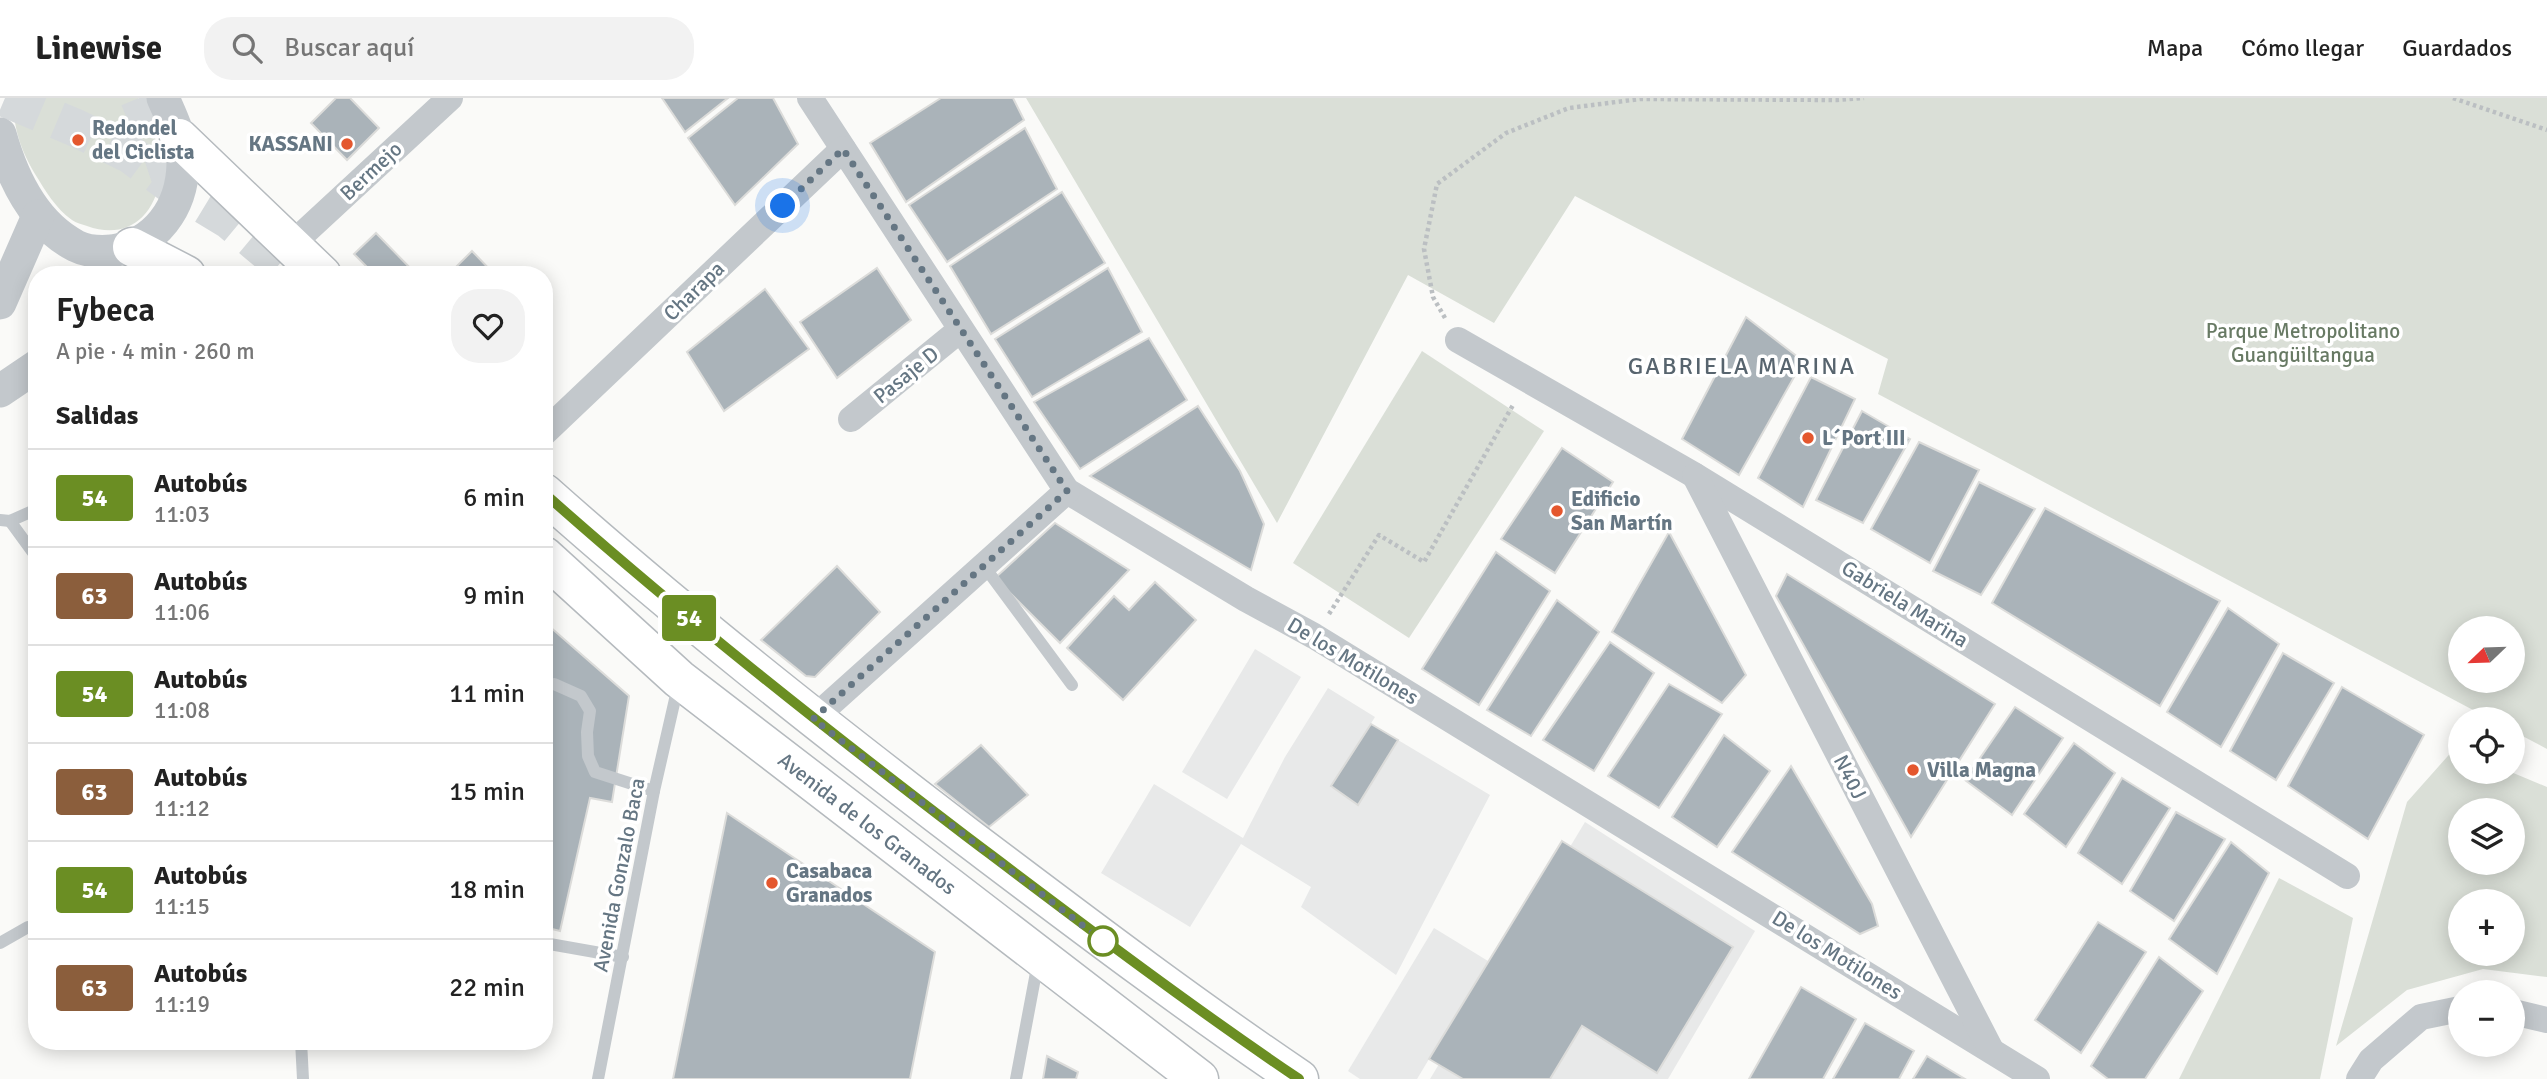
<!DOCTYPE html>
<html lang="es">
<head>
<meta charset="utf-8">
<style>
	:root { --surface:#fff; --page:#f2f2f2; --text:#222; --muted:#767676; --line:#e0e0e0 }
	body { margin:0; font-family:Signika,sans-serif; background:var(--page); color:var(--text); height:100vh; display:flex; flex-direction:column; font-size:26px; white-space:nowrap }
	* { box-sizing:border-box; margin:0 }
	p { font-size:23px; color:var(--muted) }
	.icon { flex:none; width:38px; height:38px; fill:none; stroke:currentColor; stroke-width:2; stroke-linecap:round; stroke-linejoin:round }
	.map { position:relative; flex:1; overflow:hidden }
	.panel { position:absolute; left:28px; top:168px; width:525px; height:784px; display:flex; flex-direction:column; background:var(--surface); border-radius:28px; box-shadow:0 4px 18px #0003 }
	.panel>* { flex:none }
	.badge { padding:0 14px; border-radius:5px; font-size:24px; line-height:46px }
	.needle { width:46px; rotate:247deg }
	.controls { position:absolute; left:2448px; top:518px; display:grid; gap:14px }
	.controls a { display:grid; place-items:center; width:77px; height:77px; border-radius:50%; background:var(--surface); box-shadow:0 4px 18px #0003; font-size:35px }
	.you { position:absolute; width:35px; height:35px; margin:-18px; border:5px solid #fff; border-radius:50%; background:#1a73e8; box-shadow:0 0 0 10px #1a73e833 }
	.map>.badge { position:absolute; translate:-50% -50%; box-shadow:0 0 0 4px #fff }
	h2 { padding:0 28px; font-size:26px; line-height:63px }
	.round { display:grid; place-items:center; flex:none; width:74px; height:74px; border-radius:28px; background:var(--page) }
	.summary { display:flex; align-items:center; justify-content:space-between; height:119px; padding:0 28px }
	h1 { font-size:33px; font-weight:600; line-height:52px }
	ul { padding:0; list-style:none }
	li { display:flex; align-items:center; gap:21px; height:98px; padding:0 28px; border-top:2px solid var(--line) }
	li div { flex:1 }
	li b { display:block; font-size:26px }
	li em { font-style:normal }
	li .badge { min-width:77px; font-weight:700; text-align:center }
	header { display:flex; align-items:center; gap:42px; box-sizing:border-box; height:98px; padding:0 35px; background:var(--surface); border-bottom:2px solid var(--line) }
	header strong { font-size:33px }
	nav { display:flex; gap:38px; margin-inline-start:auto; font-size:24px }
	.search { width:490px; height:63px; background:var(--page); display:flex; align-items:center; gap:18px; box-sizing:border-box; padding:0 24px; border-radius:28px; color:var(--muted); font-size:26px }
	.map>svg:first-child { display:block }
</style>
</head>
<body>
<header>
<strong>Linewise</strong>
<div class="search"><svg class="icon" aria-label="search" viewBox="0 0 24 24"><circle cx="10" cy="10" r="6"/><path d="M15 15l6 6"/></svg>Buscar aquí</div>
<nav><a>Mapa</a><a>Cómo llegar</a><a>Guardados</a></nav>
</header>
<div class="map">
<svg width="2547" height="981" viewBox="0 0 2547 981">
	<rect width="100%" height="100%" fill="#fafaf8"/>
	<g fill="#e8e9e9">
		<path d="M1255,551l46,28 -74,122 -45,-27z"/>
		<path d="M1328,590l47,29 -44,70 27,17 40,-64 92,55 -94,180 -95,-68 10,-20 -70,-43 -51,83 -89,-54 53,-89 89,54 42,-81z"/>
		<path d="M1585,724l170,109 -87,148h-238z"/>
		<path d="M1434,830l54,33 -71,118h-57l-12,-8z"/>
	</g>
	<g fill="#dadfd7" fill-rule="evenodd">
		<path d="M14,0h124c11,22 27,56 22,82 -7,39 -35,60 -73,46 -5,-2 -11,-3 -15,-6 -16,-11 -27,-30 -37,-46 -14,-24 -23,-48 -21,-76z"/>
		<path d="M1026,0h1521v651l-34,-18v-12h-23l-612,-325 10,-35 -313,-163 -81,127 -86,-48 -131,248zM2513,530v53h-53v-53z"/>
		<path d="M1422,253l122,80 -135,207 -116,-75z"/>
		<path d="M2455,650l5,2v22h51l36,15v190l-64,-8 -76,21 -71,56 71,-244zM2513,712v53h-53v-53zM2513,803v53h-53v-53z"/>
		<path d="M2279,780l74,40 -33,161h-141z"/>
	</g>
	<g fill="#aab3b9" stroke="#dcdcda" stroke-width="2">
		<path d="M336,0h14l29,30 -32,32 -36,-37z"/>
		<path d="M662,0h66l-43,34z"/>
		<path d="M738,0h35l25,46 -63,61 -47,-67z"/>
		<path d="M941,0h72l11,22 -118,82 -36,-59z"/>
		<path d="M1025,30l32,61 -110,73 -38,-57z"/>
		<path d="M1062,94l43,71 -114,71 -41,-68z"/>
		<path d="M376,135l39,40 -1,2h-39l-21,-21z"/>
		<path d="M472,153l23,24h-47z"/>
		<path d="M877,170l34,52 -74,58 -37,-56z"/>
		<path d="M1108,170l34,64 -110,65 -37,-58z"/>
		<path d="M765,191l44,60 -85,62 -37,-59z"/>
		<path d="M1746,219l57,44 -64,114 -57,-36z"/>
		<path d="M1149,240l38,62 -107,69 -46,-67z"/>
		<path d="M1811,279l44,22 -52,108 -45,-29z"/>
		<path d="M1198,308l42,65 24,53 -13,46 -161,-94z"/>
		<path d="M1862,313l48,28 -47,84 -47,-23z"/>
		<path d="M1919,344l60,28 -49,93 -59,-34z"/>
		<path d="M1562,350l51,34 -58,91 -54,-34z"/>
		<path d="M1979,384l56,27 -54,86 -48,-24z"/>
		<path d="M2045,410l175,93 -60,105 -168,-103z"/>
		<path d="M1055,425l74,47 -69,73 -65,-65z"/>
		<path d="M1669,434l77,143 -24,28 -110,-71z"/>
		<path d="M1496,454l54,39 -71,114 -57,-36z"/>
		<path d="M837,468l43,46 -65,65 -9,-1 -45,-36z"/>
		<path d="M1787,476l208,130 -84,133 -135,-241z"/>
		<path d="M1155,484l41,38 -73,80 -56,-52 47,-52 15,14z"/>
		<path d="M1557,502l42,32 -68,104 -44,-26z"/>
		<path d="M2228,510l51,36 -58,103 -54,-35z"/>
		<path d="M549,528l80,70 -17,106 -22,-4 -30,133 -16,-4v-290z"/>
		<path d="M1610,544l44,31 -60,98 -51,-31z"/>
		<path d="M2283,555l51,30 -58,97 -46,-29z"/>
		<path d="M1669,586l53,30 -63,94 -51,-32z"/>
		<path d="M2342,589l82,48 -56,104 -80,-53z"/>
		<path d="M2015,609l48,31 -51,77 -47,-35z"/>
		<path d="M1371,626l27,16 -40,65 -27,-19z"/>
		<path d="M1724,637l46,36 -53,76 -45,-30z"/>
		<path d="M2074,645l41,30 -49,74 -42,-33z"/>
		<path d="M981,647l47,50 -39,32 -54,-43z"/>
		<path d="M1791,668l81,138 6,22 -18,8 -128,-82z"/>
		<path d="M2122,680l48,30 -48,76 -44,-31z"/>
		<path d="M2176,714l49,27 -51,82 -44,-30z"/>
		<path d="M727,715l208,139 -25,127h-237z"/>
		<path d="M1562,743l171,106 -76,126 -75,-47 -32,53h-87l-34,-20z"/>
		<path d="M2231,744l38,31 -52,101 -48,-35z"/>
		<path d="M2098,824l48,30 -65,101 -46,-33z"/>
		<path d="M2159,859l44,34 -58,88h-37l-17,-13z"/>
		<path d="M1801,889l55,32 -33,60h-74z"/>
		<path d="M1865,925l49,28 -15,28h-66z"/>
		<path d="M1047,958l31,16 -2,7h-33z"/>
		<path d="M1927,958l38,23h-52z"/>
	</g>
	<g fill="none" stroke-linecap="round" stroke-linejoin="round">
		<path stroke="#d5d9db" stroke-width="38" stroke-dasharray="38 19" stroke-linecap="butt" d="M5,0l71,30 55,27 42,31 56,34 66,55"/>
		<path stroke="#d5d9db" stroke-width="38" stroke-dasharray="38 19" stroke-linecap="butt" d="M139,0l23,55 11,33"/>
		<g stroke="#b5babe" stroke-width="41">
			<g id="primary">
				<path d="M179,40l143,137"/>
				<path d="M132,149l54,28"/>
				<path d="M544,395c136,121 278,233 422,343 110,83 219,166 333,243"/>
				<path id="s1" d="M544,458l135,123 520,400"/>
			</g>
		</g>
		<g stroke="#bbbfc2" stroke-width="4.5" stroke-dasharray="3.5 3.5" stroke-linecap="butt">
			<path d="M2453,0l94,32"/>
			<path d="M1445,220l-12,-21 -9,-48 13,-65 69,-51 63,-25 71,-9 197,1 27,-2"/>
			<path d="M1329,516l50,-79 45,27 89,-157"/>
		</g>
		<g stroke="#c3c8cc" stroke-width="12">
			<path d="M0,422l10,1 27,-12"/>
			<path d="M10,423l27,37"/>
			<path d="M984,468l88,119"/>
			<path d="M554,586l27,12 9,15 -3,21 1,24 7,16 59,19"/>
			<path d="M0,845l28,-16 9,1"/>
			<path d="M544,845l79,14"/>
			<path d="M301,943l2,38"/>
			<path d="M598,981l56,-288 24,-105"/>
			<path d="M1016,981l22,-117"/>
		</g>
		<g stroke="#c3c8cc" stroke-width="26">
			<path d="M810,0l257,393 179,108 68,37 723,443"/>
			<path d="M292,146l158,-146"/>
			<path d="M1458,242l236,135 653,401"/>
			<path d="M851,321l109,-89"/>
			<path d="M544,335l299,-284"/>
			<path d="M1695,378l295,572"/>
			<path d="M813,621l254,-228"/>
			<path d="M2513,914l34,8"/>
			<path d="M2359,981l12,-19 50,-43 39,-8"/>
		</g>
		<g stroke="#c3c8cc" stroke-width="33">
			<path d="M0,36c12,43 34,90 76,112 10,5 25,6 36,5 44,-7 70,-43 71,-87 0,-23 -11,-46 -20,-66"/>
			<path d="M0,205l38,-87"/>
			<path d="M0,293l37,-25"/>
		</g>
		<use href="#primary" stroke="#fff" stroke-width="38"/>
	</g>
	<g fill="none" stroke-linecap="round" stroke-linejoin="round">
		<g stroke="#fff" stroke-width="16">
			<path id="line" d="M544,395c136,121 278,233 422,343 110,83 219,166 333,243"/>
		</g>
		<use href="#line" stroke="#6b8e23" stroke-width="10"/>
		<path stroke="#657683" stroke-width="7" stroke-dasharray="0 12.6" d="M783,108l60,-57 224,342 -254,228 290,222"/>
	</g>
	<g fill="#e4572e" stroke="#fff" stroke-width="2.5">
		<circle cx="78" cy="42" r="7"/>
		<circle cx="347" cy="46" r="7"/>
		<circle cx="1808" cy="340" r="7"/>
		<circle cx="1557" cy="413" r="7"/>
		<circle cx="1913" cy="672" r="7"/>
		<circle cx="772" cy="785" r="7"/>
	</g>
	<circle fill="#fff" stroke="#6b8e23" stroke-width="3.5" cx="1103" cy="843" r="14"/>
	<g text-anchor="middle" stroke-width="7" stroke-linejoin="round" paint-order="stroke">
		<g font-size="21" font-weight="bold" fill="#657683" stroke="#fff" text-anchor="start">
			<text x="92" y="37">Redondel<tspan x="92" dy="24">del Ciclista</tspan></text>
			<text x="333" y="53" text-anchor="end">KASSANI</text>
			<text x="1822" y="347">L´Port III</text>
			<text x="1571" y="408">Edificio<tspan x="1571" dy="24">San Martín</tspan></text>
			<text x="1927" y="679">Villa Magna</text>
			<text x="786" y="780">Casabaca<tspan x="786" dy="24">Granados</tspan></text>
		</g>
		<g font-size="21" fill="#657683" stroke="#fff">
			<text transform="translate(371 73) rotate(-43)" y="7">Bermejo</text>
			<text transform="translate(694 193) rotate(-44)" y="7">Charapa</text>
			<text transform="translate(906 277) rotate(-39)" y="7">Pasaje D</text>
			<text transform="translate(1905 506) rotate(32)" y="7">Gabriela Marina</text>
			<text transform="translate(1353 563) rotate(31)" y="7">De los Motilones</text>
			<text transform="translate(1850 679) rotate(63)" y="7">N40J</text>
			<text dy="7" stroke="none"><textPath href="#s1" startOffset="420">Avenida de los Granados</textPath></text>
			<text transform="translate(619 777) rotate(-79)" y="7">Avenida Gonzalo Baca</text>
			<text transform="translate(1837 857) rotate(32)" y="7">De los Motilones</text>
		</g>
		<g font-size="21" fill="#687a64" stroke="#fff">
			<text x="2303" y="240">Parque Metropolitano<tspan x="2303" dy="24">Guangüiltangua</tspan></text>
		</g>
		<g font-size="24" letter-spacing="2" fill="#57646e" stroke="#fff">
			<text x="1742" y="276">GABRIELA MARINA</text>
		</g>
	</g>
</svg>
<div class="controls">
<a><svg class="needle" viewBox="-14 -14 28 28"><path d="M0-13l5 13h-10z" fill="#e53935"/><path d="M0 13l5-13h-10z" fill="#767676"/></svg></a>
<a><svg class="icon" aria-label="locate" viewBox="0 0 24 24"><circle cx="12" cy="12" r="6"/><path d="M12 2v4M12 18v4M2 12h4M18 12h4"/></svg></a>
<a><svg class="icon" aria-label="layers" viewBox="0 0 24 24"><path d="M12 4l9 5-9 5-9-5zM3 14l9 5 9-5"/></svg></a>
<a>+</a>
<a>−</a>
</div>
<div class="you" style="left:783px;top:108px"></div>
<b class="badge" style="left:689px;top:520px;background:#6b8e23;color:#fff">54</b>
<section class="panel">
<div class="summary"><div><h1>Fybeca</h1><p>A pie · 4 min · 260 m</p></div><a class="round"><svg class="icon" aria-label="heart" viewBox="0 0 24 24"><path d="M12 20l-8-8c-3-5 5-10 8-4 3-6 11-1 8 4z"/></svg></a></div>
<h2>Salidas</h2>
<ul>
<li><span class="badge" style="background:#6b8e23;color:#fff">54</span><div><b>Autobús</b><p>11:03</p></div><em>6 min</em></li>
<li><span class="badge" style="background:#8b5e3c;color:#fff">63</span><div><b>Autobús</b><p>11:06</p></div><em>9 min</em></li>
<li><span class="badge" style="background:#6b8e23;color:#fff">54</span><div><b>Autobús</b><p>11:08</p></div><em>11 min</em></li>
<li><span class="badge" style="background:#8b5e3c;color:#fff">63</span><div><b>Autobús</b><p>11:12</p></div><em>15 min</em></li>
<li><span class="badge" style="background:#6b8e23;color:#fff">54</span><div><b>Autobús</b><p>11:15</p></div><em>18 min</em></li>
<li><span class="badge" style="background:#8b5e3c;color:#fff">63</span><div><b>Autobús</b><p>11:19</p></div><em>22 min</em></li>
</ul>
</section>
</div>
</body>
</html>
